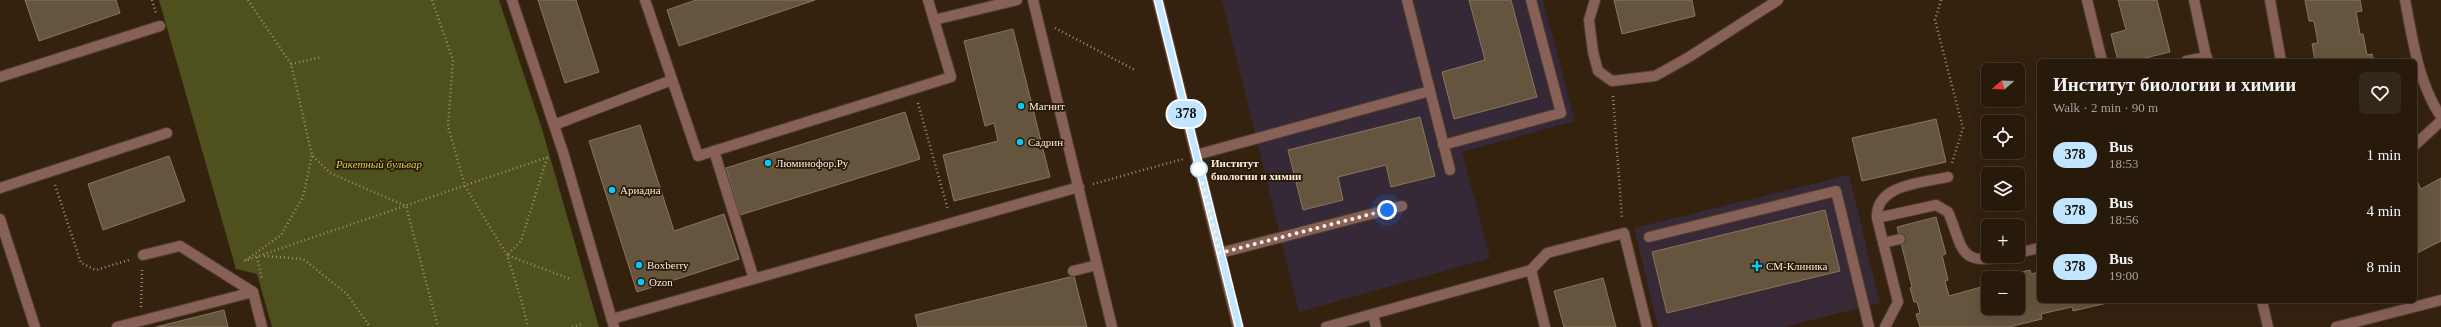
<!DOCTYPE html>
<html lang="en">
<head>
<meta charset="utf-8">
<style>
	:root { --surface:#271a0b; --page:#332719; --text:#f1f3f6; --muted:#a4a19d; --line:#43382c }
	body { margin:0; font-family:"Times New Roman",serif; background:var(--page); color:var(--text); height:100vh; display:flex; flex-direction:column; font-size:15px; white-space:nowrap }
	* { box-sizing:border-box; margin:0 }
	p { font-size:13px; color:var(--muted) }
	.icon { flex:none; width:22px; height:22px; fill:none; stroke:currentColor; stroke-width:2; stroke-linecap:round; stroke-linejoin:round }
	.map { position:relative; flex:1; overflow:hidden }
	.details { position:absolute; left:2037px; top:59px; width:380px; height:244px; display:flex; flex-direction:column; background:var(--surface); border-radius:6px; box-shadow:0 4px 16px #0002,0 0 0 1px var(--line) }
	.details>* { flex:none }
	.badge { padding:0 8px; border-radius:13px; font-size:14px; line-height:26px }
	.needle { width:26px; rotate:251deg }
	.controls { position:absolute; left:1981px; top:63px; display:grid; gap:8px }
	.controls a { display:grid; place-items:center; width:44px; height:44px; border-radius:6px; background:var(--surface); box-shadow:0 4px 16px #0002,0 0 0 1px var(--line); font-size:20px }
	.you { position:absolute; width:20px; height:20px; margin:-10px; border:3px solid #fff; border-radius:50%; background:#1a73e8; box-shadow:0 0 0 6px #1a73e833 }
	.map>.badge { position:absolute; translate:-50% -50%; box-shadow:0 0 0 2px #fff }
	.round { display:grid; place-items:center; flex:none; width:42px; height:42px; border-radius:6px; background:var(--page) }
	.headline { display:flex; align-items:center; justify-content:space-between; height:68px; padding:0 16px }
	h1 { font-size:19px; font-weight:700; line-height:30px }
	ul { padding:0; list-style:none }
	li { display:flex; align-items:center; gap:12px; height:56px; padding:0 16px }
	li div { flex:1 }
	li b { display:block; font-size:15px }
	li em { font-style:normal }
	li .badge { min-width:44px; font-weight:700; text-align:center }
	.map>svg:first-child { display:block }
</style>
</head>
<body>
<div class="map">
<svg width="2441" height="327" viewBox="0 0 2441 327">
	<rect width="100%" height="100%" fill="#34220f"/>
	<path fill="#352937" d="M1222,0h321l32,121 -113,31 28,106 -191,54z"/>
	<path fill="#372935" d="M1849,175l31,128 -97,24h-125l-24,-99z"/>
	<path fill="#4e511d" d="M159,0h340l43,129 57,198h-327l-15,-53 -21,-5z"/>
	<g fill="#66553e" stroke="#88765e">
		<path d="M25,0h91l4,13 -81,28z"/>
		<path d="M538,0h38l23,72 -34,11z"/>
		<path d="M696,0h119l-136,46 -12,-36z"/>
		<path d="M1469,0h42l26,97 -83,22 -12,-47 43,-12z"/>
		<path d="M1614,0h78l3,16 -73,18z"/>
		<path d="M2118,0h39l13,52 -37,9h-15l-7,-27 15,-4z"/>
		<path d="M2305,0h55l2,11 -6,1 4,22h3l4,21 5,-1 2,7h-59l-3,-17 6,-1 -4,-22h-5z"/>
		<path d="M1013,29l37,148 -96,24 -11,-46 55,-14 -4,-18 -9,3 -21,-85z"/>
		<path d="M905,112l15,47 -180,56 -14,-47z"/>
		<path d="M1420,117l15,59 -44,11 -5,-22 -48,12 5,23 -40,10 -15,-60z"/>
		<path d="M1936,119l10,43 -84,19 -10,-43z"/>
		<path d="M640,125l34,106 50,-17 15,45 -102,33 -48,-151z"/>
		<path d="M169,156l16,45 -82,29 -15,-46z"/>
		<path d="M2415,177l6,12 20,-11v63l-26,13z"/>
		<path d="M1825,210l15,61 -173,42 -15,-61z"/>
		<path d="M1936,217l10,37 -4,1 6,25 -3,1 4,15 39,-11v23h30v-30h-22l34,-8 1,4 8,-2v29h77l-43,10 -1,-4 -31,7 1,5 -33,8h-89l-4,-13 4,-1 -3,-11h-3l-4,-14 2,-1 -15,-60z"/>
		<path d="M1074,276l13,51h-169l-3,-12z"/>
		<path d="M1603,278l13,49h-52l-10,-36z"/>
		<path d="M224,310l4,17h-72z"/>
	</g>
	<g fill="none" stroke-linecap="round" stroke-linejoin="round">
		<g stroke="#503f2d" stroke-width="12">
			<g id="minor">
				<path d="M512,0l51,152 51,175"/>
				<path d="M645,0l53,156 253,-79 -23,-77"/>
				<path d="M1033,0l79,327"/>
				<path d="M1158,0l80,327"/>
				<path d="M1407,0l43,170"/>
				<path d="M1595,0l-6,20 4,32 5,19 14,10 43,-5 34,-19 89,-57"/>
				<path d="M2087,0l15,61"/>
				<path d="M2194,0l13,61"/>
				<path d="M2270,0l11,61"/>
				<path d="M2405,0c8,41 13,82 36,117"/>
				<path d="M934,20l83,-20"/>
				<path d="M2186,61l21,-4"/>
				<path d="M0,77l160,-51"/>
				<path d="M554,125l118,-45"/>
				<path d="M1443,145l118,-32 -30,-113"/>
				<path d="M2415,145l26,-24"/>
				<path d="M714,151l40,128"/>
				<path d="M1196,155l234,-64"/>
				<path d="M0,188l167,-55"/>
				<path d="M1877,218l59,-13 12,7c15,33 9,56 57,44"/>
				<path d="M0,219l35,108"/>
				<path d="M1649,237l187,-46 33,136"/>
				<path d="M1883,243l17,-4"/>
				<path d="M1220,253l182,-47"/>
				<path d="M2018,253l21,-5"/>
				<path d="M143,255l37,-9 73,46"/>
				<path d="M1531,270l14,57"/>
				<path d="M1073,271l24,-6"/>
				<path d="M253,292l9,35"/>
				<path d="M2262,301l6,26"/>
				<path d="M1373,314l3,13"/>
				<path d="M612,319l467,-132"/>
				<path d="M117,327l136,-35"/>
				<path d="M1326,327l205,-57 16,-17 77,-20 23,94"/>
				<path d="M1885,327l13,-25 -21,-84c-2,-34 46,-35 71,-41"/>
				<path d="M2336,327l105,-27"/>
			</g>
		</g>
		<g stroke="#9b8c7c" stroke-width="2.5" stroke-dasharray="1 3" stroke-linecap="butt">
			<path d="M152,0l4,13"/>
			<path d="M248,0l43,64 21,91 18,18 76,33 32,121"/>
			<path d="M432,0l21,60 -5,66 17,60 42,69 14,44 7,28"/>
			<path d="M1941,0l-6,20 28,108 -11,35"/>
			<path d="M1055,28l80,42"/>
			<path d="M291,64l31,-7"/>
			<path d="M1613,96l9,123"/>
			<path d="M918,103l30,107"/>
			<path d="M547,158l-26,83 -14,14 63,24"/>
			<path d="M1093,184l90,-25"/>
			<path d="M55,185l26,78 15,7 33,-10"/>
			<path d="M264,256l39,3 44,35 23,33"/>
			<path d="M257,257l5,22"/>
			<path d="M246,260l35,-25 22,-38 9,-42"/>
			<path d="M244,261l304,-104"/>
			<path d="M141,307l1,-37"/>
			<path d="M572,327l10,-3"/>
		</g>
		<use href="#minor" stroke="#876058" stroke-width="10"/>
	</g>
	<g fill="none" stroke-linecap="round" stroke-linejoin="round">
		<g stroke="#fff" stroke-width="9">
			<path id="line" d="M1158,0l81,327"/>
		</g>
		<use href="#line" stroke="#c2e6ff" stroke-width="6"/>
		<path stroke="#fbeee2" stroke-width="4" stroke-dasharray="0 7.2" d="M1199,169l21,84 167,-43"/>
	</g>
	<g fill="#04cbf9" stroke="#2a1906" stroke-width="1.5">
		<circle cx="1021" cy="106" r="4"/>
		<circle cx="1020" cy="142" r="4"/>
		<circle cx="768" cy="163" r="4"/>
		<circle cx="612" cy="190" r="4"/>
		<circle cx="639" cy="265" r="4"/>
		<path d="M1755 260h4v4h4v4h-4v4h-4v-4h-4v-4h4z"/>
		<circle cx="641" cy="282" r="4"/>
	</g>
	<circle fill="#fff" stroke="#c2e6ff" stroke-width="2" cx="1199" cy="169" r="8"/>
	<g text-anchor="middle" stroke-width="3.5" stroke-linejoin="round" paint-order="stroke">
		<g font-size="11" fill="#fbeee2" stroke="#2a1906" text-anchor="start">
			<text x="1029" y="110">Магнит</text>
			<text x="1028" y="146">Садрин</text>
			<text x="776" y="167">Люминофор.Ру</text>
			<text x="620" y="194">Ариадна</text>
			<text x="647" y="269">Boxberry</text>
			<text x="1766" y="270">СМ-Клиника</text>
			<text x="649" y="286">Ozon</text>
		</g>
		<g font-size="11" font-weight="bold" fill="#fbeee2" stroke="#2a1906" text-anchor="start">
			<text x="1211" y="167">Институт<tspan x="1211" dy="13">биологии и химии</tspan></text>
		</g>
		<g font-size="11" font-style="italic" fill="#ccd356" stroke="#2a1906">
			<text x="379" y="168">Ракетный бульвар</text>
		</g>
	</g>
</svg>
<div class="controls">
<a><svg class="needle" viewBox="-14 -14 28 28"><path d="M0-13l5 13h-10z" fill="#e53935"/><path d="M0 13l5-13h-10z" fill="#a4a19d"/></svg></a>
<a><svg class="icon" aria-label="locate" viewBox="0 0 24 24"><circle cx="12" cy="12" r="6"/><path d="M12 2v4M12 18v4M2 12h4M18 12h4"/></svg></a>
<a><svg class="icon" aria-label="layers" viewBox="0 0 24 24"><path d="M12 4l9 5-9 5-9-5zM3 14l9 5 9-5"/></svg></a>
<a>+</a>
<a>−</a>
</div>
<div class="you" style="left:1387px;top:210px"></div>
<b class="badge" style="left:1186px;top:114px;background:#c2e6ff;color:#111">378</b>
<section class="details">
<div class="headline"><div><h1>Институт биологии и химии</h1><p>Walk · 2 min · 90 m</p></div><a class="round"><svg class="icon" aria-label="heart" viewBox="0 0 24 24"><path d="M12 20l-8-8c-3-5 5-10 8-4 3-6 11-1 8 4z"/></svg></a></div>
<ul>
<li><span class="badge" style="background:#c2e6ff;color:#111">378</span><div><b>Bus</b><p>18:53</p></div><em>1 min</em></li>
<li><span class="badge" style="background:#c2e6ff;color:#111">378</span><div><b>Bus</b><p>18:56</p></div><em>4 min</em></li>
<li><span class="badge" style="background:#c2e6ff;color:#111">378</span><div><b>Bus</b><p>19:00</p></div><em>8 min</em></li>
</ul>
</section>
</div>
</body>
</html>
